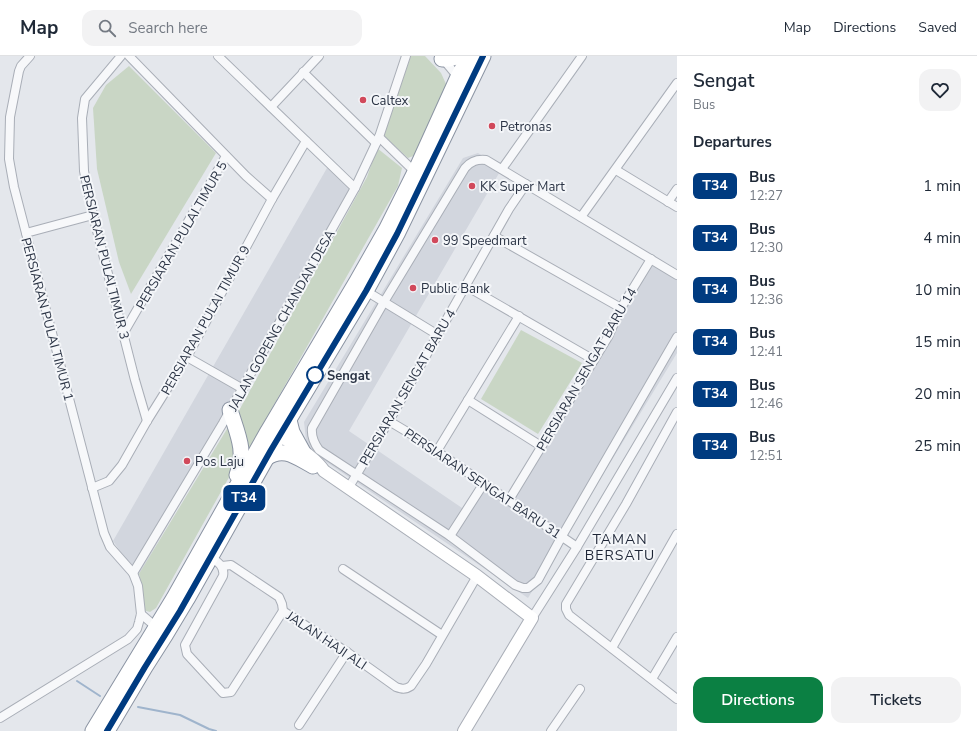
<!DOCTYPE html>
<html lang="en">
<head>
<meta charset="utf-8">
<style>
	:root { --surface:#fff; --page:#f2f2f3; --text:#1f2937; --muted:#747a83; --line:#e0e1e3; --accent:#0b8043 }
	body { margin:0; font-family:"Nunito Sans",sans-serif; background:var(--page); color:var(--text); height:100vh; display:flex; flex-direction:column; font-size:15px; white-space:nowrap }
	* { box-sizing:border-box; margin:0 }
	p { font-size:13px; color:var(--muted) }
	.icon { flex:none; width:22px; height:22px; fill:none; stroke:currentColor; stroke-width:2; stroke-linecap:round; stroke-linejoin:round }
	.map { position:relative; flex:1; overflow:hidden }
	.details { display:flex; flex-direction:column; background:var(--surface); width:300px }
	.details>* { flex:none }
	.badge { padding:0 8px; border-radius:6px; font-size:14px; line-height:26px }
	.map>.badge { position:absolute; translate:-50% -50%; box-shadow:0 0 0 2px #fff }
	h2 { padding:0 16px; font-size:15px; line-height:36px }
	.round { display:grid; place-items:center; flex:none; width:42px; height:42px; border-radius:12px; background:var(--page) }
	.headline { display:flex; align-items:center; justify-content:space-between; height:68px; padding:0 16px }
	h1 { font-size:19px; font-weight:600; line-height:30px }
	.action { display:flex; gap:8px; margin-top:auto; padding:8px 16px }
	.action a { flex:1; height:46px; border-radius:12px; background:var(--accent); color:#fff; font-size:16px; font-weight:600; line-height:46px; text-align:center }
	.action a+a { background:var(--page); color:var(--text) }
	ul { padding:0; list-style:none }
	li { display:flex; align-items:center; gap:12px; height:52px; padding:0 16px }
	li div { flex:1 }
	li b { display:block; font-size:15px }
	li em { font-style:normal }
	li .badge { min-width:44px; font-weight:700; text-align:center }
	header { display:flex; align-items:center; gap:24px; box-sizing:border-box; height:56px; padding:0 20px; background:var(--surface); border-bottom:1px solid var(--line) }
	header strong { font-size:19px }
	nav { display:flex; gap:22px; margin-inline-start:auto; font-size:14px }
	.search { width:280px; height:36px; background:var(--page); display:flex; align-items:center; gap:10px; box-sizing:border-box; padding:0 14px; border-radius:12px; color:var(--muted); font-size:15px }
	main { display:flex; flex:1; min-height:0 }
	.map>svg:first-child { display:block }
</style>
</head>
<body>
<header>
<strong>Map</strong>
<div class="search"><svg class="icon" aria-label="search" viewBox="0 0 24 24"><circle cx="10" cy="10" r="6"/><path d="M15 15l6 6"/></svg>Search here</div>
<nav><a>Map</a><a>Directions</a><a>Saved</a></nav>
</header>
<main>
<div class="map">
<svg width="677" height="675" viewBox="0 0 677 675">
	<rect width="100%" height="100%" fill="#e4e7ec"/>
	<g fill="#d2d6de">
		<path d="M478,97l24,15 -153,263 116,79 19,-27 23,16 144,-241 26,15v80l-149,245 -221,-149 -3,-27 159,-264z"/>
		<path d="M331,105l27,31 -220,385 -25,-36z"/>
	</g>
	<g fill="#c9d6c5">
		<path d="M411,0h14l16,17 5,11 -28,70 -10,4 -25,-23z"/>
		<path d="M129,10l87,87 -85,141 -12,-32 -22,-93 -4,-61 13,-23z"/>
		<path d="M377,92l25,20 -4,18 -152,268 -10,-38 131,-239z"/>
		<path d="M521,274l61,33 -44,71 -57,-35z"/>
		<path d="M230,368l7,39 -81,145 -6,4 -7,-2v-20l-4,-16z"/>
	</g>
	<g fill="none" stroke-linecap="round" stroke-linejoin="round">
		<g stroke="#9fb4cc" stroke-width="2">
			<path d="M77,625l23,15"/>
			<path d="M138,651l42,8 29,14 7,2"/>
		</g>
		<g stroke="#a9aeb7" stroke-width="10">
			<g id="street">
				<path d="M121,0l-36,43 -3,19 2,53 9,44 42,165 12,41"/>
				<path d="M129,0l117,120 26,23"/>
				<path d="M218,0l137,132"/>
				<path d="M443,3l15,18"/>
				<path d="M303,16l73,71"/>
				<path d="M271,51l48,-51"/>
				<path d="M379,81l36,35"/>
				<path d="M502,113l80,-113"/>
				<path d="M616,114l61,37"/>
				<path d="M668,146l9,-13"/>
				<path d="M581,161l96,-134"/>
				<path d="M26,177l67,-18"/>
				<path d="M494,180l127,72"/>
				<path d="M677,219l-191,-115c-9,-1 -15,1 -21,8l-81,134 -72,126c-1,9 2,15 7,22l131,86 65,49 8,3h5l10,-8 24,-44 115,-199"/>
				<path d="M466,230l128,74"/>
				<path d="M366,235l72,44"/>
				<path d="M123,278l103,-178"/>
				<path d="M187,301l56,32"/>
				<path d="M468,344l73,46"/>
				<path d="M677,356l-51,92 -60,100v5l3,6 108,84"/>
				<path d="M389,365l25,15 163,111"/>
				<path d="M437,395l82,-135"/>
				<path d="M349,431l40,-66 120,-212 17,-25"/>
				<path d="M92,432l17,-7 13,-16 25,-44 40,-64 85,-158 34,-58"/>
				<path d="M509,444l99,-163 13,-29 30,-49"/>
				<path d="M450,480l34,-53"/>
				<path d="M211,501c7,5 14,10 12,19l-38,69 2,9 36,39 8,-1 52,-81 64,41 49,35c6,2 9,3 15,-1l15,-22 51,-88"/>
				<path d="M222,510l9,-1 48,32 3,7 1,7"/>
				<path d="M343,513l99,66"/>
				<path d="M133,517l90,-150 132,-235 24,-51 27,-81"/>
				<path d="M141,558l15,13"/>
				<path d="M532,562l45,-71 100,-169"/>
				<path d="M612,592l65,-114"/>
				<path d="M652,623l25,-42"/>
				<path d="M0,662l128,-79 9,-10 2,-7 2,-8 -3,-28 -5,-13 -23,-26 -6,-14 -90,-346 -5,-28 1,-42 9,-46 2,-5 9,-10"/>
				<path d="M299,669l48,-73"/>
				<path d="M551,675l29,-42"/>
			</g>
		</g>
		<g stroke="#a9aeb7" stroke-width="14">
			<path id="secondary" d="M280,379c14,11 34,21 44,36l153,105 55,42 -68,113"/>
		</g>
		<g stroke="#8b94a3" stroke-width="17">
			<g id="highway">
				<path d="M442,3h7l10,-3"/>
				<path d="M230,354c7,23 17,42 7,65"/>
				<path d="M289,364l3,12 11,20"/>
				<path d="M266,402c18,-12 30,-1 47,8"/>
				<path d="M93,675l81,-133 94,-167 89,-150 29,-51 29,-58 43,-95 11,-21"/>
				<path d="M107,675l38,-64 21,-33 21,-35 89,-158 90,-150 31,-57 86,-178"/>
			</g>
		</g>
		<use href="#street" stroke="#f7f8fa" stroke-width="8"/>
		<use href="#secondary" stroke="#fff" stroke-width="12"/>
		<use href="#highway" stroke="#fff" stroke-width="15"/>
	</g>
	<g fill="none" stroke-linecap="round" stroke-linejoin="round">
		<g stroke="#fff" stroke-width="9">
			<path id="line" d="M107,675l38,-64 35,-56 91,-161 95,-159 31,-57 86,-178"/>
		</g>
		<use href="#line" stroke="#003b80" stroke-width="6"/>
	</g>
	<g fill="#d1495b" stroke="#f4f6f9" stroke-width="1.5">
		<circle cx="363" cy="44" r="4"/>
		<circle cx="492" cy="70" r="4"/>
		<circle cx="472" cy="130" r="4"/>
		<circle cx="435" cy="184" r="4"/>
		<circle cx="413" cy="232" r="4"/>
		<circle cx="187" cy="405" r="4"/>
	</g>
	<circle fill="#fff" stroke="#003b80" stroke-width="2" cx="315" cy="319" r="8"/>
	<g text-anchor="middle" stroke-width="4" stroke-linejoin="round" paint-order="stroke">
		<g font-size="13" fill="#2b3445" stroke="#f4f6f9" text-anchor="start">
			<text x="371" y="49">Caltex</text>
			<text x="500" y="75">Petronas</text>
			<text x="480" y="135">KK Super Mart</text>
			<text x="443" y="189">99 Speedmart</text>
			<text x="421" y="237">Public Bank</text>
			<text x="195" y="410">Pos Laju</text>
		</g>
		<g font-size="13" fill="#2b3445" stroke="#f4f6f9">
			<text transform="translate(181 179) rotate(-60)" y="5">PERSIARAN PULAI TIMUR 5</text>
			<text transform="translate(105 201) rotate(76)" y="5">PERSIARAN PULAI TIMUR 3</text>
			<text transform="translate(48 263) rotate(75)" y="5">PERSIARAN PULAI TIMUR 1</text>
			<text transform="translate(205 264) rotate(-61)" y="5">PERSIARAN PULAI TIMUR 9</text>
			<text transform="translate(281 264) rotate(-61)" y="5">JALAN GOPENG CHANDAN DESA</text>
			<text transform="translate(586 313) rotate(-60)" y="5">PERSIARAN SENGAT BARU 14</text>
			<text transform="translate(407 331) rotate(-60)" y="5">PERSIARAN SENGAT BARU 4</text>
			<text transform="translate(483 427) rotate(34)" y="5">PERSIARAN SENGAT BARU 31</text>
			<text transform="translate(327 584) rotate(34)" y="5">JALAN HAJI ALI</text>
		</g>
		<g font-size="13" font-weight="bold" fill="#2b3445" stroke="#f4f6f9" text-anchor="start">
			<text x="327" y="324">Sengat</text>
		</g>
		<g font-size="14" letter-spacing="1" fill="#1d2536" stroke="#f4f6f9">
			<text x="620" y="488">TAMAN<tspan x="620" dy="16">BERSATU</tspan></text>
		</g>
	</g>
</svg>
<b class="badge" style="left:244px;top:442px;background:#003b80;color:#fff">T34</b>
</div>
<section class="details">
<div class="headline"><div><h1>Sengat</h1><p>Bus</p></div><a class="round"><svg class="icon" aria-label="heart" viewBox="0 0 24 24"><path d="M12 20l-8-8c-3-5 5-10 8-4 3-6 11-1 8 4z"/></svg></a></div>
<h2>Departures</h2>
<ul>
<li><span class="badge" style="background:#003b80;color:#fff">T34</span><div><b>Bus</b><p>12:27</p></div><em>1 min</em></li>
<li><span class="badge" style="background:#003b80;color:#fff">T34</span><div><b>Bus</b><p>12:30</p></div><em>4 min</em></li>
<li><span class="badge" style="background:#003b80;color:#fff">T34</span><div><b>Bus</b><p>12:36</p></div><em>10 min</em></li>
<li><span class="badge" style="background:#003b80;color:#fff">T34</span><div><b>Bus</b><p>12:41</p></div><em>15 min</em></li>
<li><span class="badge" style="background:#003b80;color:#fff">T34</span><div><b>Bus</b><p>12:46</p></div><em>20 min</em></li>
<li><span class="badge" style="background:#003b80;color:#fff">T34</span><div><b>Bus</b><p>12:51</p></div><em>25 min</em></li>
</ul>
<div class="action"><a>Directions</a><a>Tickets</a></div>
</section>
</main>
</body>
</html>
